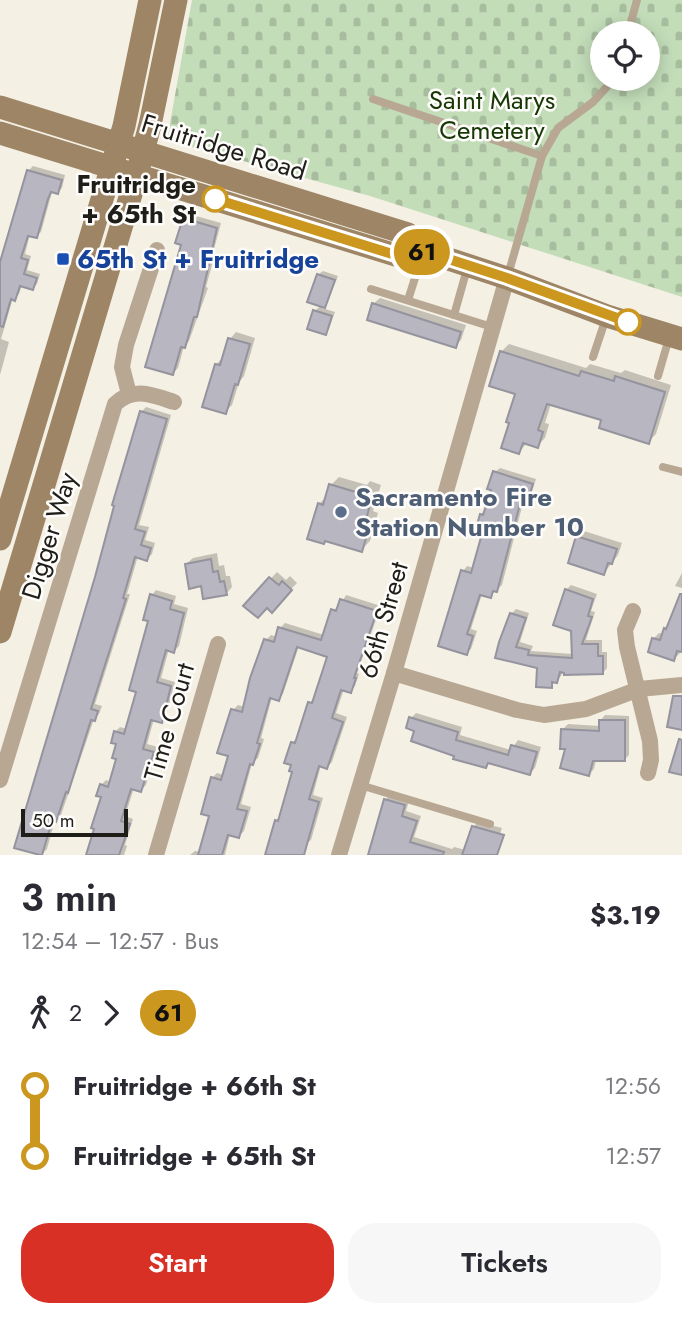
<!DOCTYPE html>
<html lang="en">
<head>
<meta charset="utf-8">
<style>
	:root { --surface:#fff; --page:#f7f7f7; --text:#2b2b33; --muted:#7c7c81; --accent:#d93025 }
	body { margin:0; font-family:Jost,sans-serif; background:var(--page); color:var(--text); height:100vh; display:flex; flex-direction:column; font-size:26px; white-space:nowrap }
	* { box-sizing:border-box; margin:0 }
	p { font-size:23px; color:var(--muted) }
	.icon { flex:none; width:38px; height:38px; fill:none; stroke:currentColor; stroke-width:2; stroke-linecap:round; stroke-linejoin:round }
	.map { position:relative; height:855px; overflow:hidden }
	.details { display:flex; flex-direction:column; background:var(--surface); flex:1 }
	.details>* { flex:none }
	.badge { padding:0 14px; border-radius:23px; font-size:24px; line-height:46px }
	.fabs { position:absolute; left:590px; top:21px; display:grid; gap:14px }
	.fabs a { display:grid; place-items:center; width:70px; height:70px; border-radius:50%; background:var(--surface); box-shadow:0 4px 18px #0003; font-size:35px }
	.scale { position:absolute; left:21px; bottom:18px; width:107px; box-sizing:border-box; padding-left:7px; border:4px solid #1e1d18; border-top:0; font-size:19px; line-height:24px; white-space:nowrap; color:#1e1d18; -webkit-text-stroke:5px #fefdfb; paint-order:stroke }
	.map>.badge { position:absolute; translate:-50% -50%; box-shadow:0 0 0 4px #fff }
	.legs { display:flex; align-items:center; gap:10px; height:77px; padding:0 21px; font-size:23px }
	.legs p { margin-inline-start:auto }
	.summary { display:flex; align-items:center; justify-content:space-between; height:119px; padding:0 21px }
	h1 { font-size:38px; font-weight:600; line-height:52px }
	.action { display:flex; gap:14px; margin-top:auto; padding:14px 21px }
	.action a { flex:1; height:80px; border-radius:28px; background:var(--accent); color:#fff; font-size:28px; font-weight:600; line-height:80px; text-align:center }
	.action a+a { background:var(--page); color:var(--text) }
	ul { padding:0 21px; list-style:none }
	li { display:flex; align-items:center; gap:24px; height:70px; font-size:26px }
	li i { display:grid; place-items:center; width:10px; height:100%; margin:0 9px; background:currentColor }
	li i::after { content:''; width:18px; height:18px; margin:-9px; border:5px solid; border-radius:50%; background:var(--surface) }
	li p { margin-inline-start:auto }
	li:first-child i { background:linear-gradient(#0000 50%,currentColor 0) }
	li:last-child i { background:linear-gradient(currentColor 50%,#0000 0) }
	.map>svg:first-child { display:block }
</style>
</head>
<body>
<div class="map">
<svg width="682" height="855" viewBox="0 0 682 855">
	<defs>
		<pattern id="cemetery-stones" width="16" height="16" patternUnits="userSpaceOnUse" patternTransform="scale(1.75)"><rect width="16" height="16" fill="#c3ddb9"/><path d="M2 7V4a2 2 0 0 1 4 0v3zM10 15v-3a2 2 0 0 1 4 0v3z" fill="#a7bd9e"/></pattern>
	</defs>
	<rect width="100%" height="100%" fill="#f5f0e4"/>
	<path fill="url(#cemetery-stones)" fill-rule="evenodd" d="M192,0h490v297l-312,-101 -203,-56zM602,33h46v46h-46z"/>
	<g fill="#0003">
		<path d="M33,166l32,9 -3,13 -4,4h-6l-11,40 -5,4 -6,-2 -5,20 6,2 -4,14 13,4 -3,10 -5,4 -10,-3 -3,9 -6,4 -12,41 8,3 -9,33v-111l28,-93z"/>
		<path d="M189,214l32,9 -8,30 2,1 -9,33 2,1 -19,53 -5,5 -6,22 -5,5 11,-154z"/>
		<path d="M323,271l15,5 -10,26 -6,6 13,4 -6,17 -3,4 -11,-22 6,-6 -11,-5 9,-26z"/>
		<path d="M380,298l86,27 -5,15 -6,6 -82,-42z"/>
		<path d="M236,332l19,6 -11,38 -5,6 -7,23 -7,7 -9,-47 6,-7 8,-19z"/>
		<path d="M509,344l77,24 4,-4 31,9 4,-3 46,15 -15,49 -8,8 -45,-23 -52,-15 -6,19 4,1 -4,14 -8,8 -10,-3 -8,9 -2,-59 -16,-41z"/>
		<path d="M146,407l25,8 -32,110 10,2 -4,13 10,3 -3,11 -5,5 -9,-3 -11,38h3l-35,110 7,2 -3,8 -5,5 -33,96 -6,5 -8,29 -5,5 55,-276 44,-166z"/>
		<path d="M500,468l36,11 -5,16 -4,5 -3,-1 -22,86 -12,11 -8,-2 -11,35 6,2 -6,18 -5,4 -3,-82 4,-5 7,2 12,-39 -5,-15 6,-5 8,-37z"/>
		<path d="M339,477l28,8 3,-4 11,4 -8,26 5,2 -8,28 -9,9 -42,-46 9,-9 3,-10z"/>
		<path d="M584,531l38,12 -4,12 -14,18 -26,-36z"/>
		<path d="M217,553l2,13 5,-1 2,11h4l2,11 -6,7 -24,-10 -16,-20 7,-6z"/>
		<path d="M277,572l9,8 4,-4 7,7 -26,27 -4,-4 -21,-1z"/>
		<path d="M682,573v15l-7,-2z"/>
		<path d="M571,585l26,9 -6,17 4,1 -9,28h16v12h5v16l-4,5 -40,-2 -2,5 -10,10 -12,-20 -42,-10 14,-42 5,-5 13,4 -9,29 13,4 -2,5 42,3v-24l-7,-40z"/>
		<path d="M156,590l20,6 -2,8 14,4 -9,38 -5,5 -5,-2 -8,29 14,4 -9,34 -5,5 -7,-2 -7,25 11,3 -12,38 -5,5 -7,-2 -9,28 8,3 -8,26 2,1 -3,9h-36l16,-59 -3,-11 5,-5 5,2 7,-24 -3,-26 5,-5 7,2 11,-38 12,-71 2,-25z"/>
		<path d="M682,594v57l-8,8 -20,-21 5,-5 5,1z"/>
		<path d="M346,595l35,11 -24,67 2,1 -4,12 -5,5 -6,-2 -8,24 11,4 -15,45 -5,5 -6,-2 -8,30 10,3 -12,42 -20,15h-25l10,-34 5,-5 14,-45 -3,-28 5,-5 13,-35 5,-5 15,-43 -31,-9 -16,48 -4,5 -7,-2 -11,41 3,1 -6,19 -6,5 -11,41 10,3 -7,24 -5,5 -9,-2 -5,21h-35l5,-4 6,1 10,-37 1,-37 5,-5 7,2 6,-20 3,-45 5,-5 7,2 21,-67 5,-5 6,2 3,-9 5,-5 39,12 9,-25 7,-4z"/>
		<path d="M416,713l46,14 -2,8 51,15 7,-10 23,7 -6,21 -5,5 -40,-11 -4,4 -30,-11 -40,-25 -5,-12z"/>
		<path d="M605,715l24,1v39l-5,5h-28l-2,9 -5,5 -22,-26 -4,-19 5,-5 32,2v-5z"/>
		<path d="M390,795l19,6 -3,10 15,5 -7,21 38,12 2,-2 12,3 8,-24 4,-4 24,6 -9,27h-123l15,-55z"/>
	</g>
	<g fill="#b7b6c1" stroke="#94939e" stroke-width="2">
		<path d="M27,170l35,10 -4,14 -7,-2 -3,7 -11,39 -9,-2 -7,22 7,2 -4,14 13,4 -4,12 -13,-4 -5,15 -4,-2 -8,28 -3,-1v-64z"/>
		<path d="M183,218l34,10 -20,89h-3l-9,31 -4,-1 -8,28 -28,-8 36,-122 -6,-2z"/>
		<path d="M317,274l18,6 -10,28 -18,-6z"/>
		<path d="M372,303l89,29 -5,16 -89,-28z"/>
		<path d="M313,310l19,6 -6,19 -19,-6z"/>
		<path d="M228,338l22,6 -12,41 -3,-1 -9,30 -24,-7 13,-43 5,1z"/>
		<path d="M500,351l79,25 2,-5 33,10 1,-5 50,16 -16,52 -50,-16 2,-8 -54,-16 -9,26 5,2 -5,16 -15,-5 -4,11 -18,-6 8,-25 -3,-1 9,-28 -26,-8z"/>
		<path d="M140,411l27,8 -32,110 10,3 -4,13 10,3 -4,13 -12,-4 -12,41 3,1 -35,110 7,2 -3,10 -4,-1 -23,73 -2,-1 -10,30 -4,-1 -10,34h-2l-26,-7 81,-271 19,-71 -2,-1z"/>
		<path d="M493,471l40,13 -6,18 -6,-2 -24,92 -4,-1 -2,7 -11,-3 -13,39 6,2 -6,19 -29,-9 23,-76 10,3 12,-43 -7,-2 4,-14 3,1 8,-25 -4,-1z"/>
		<path d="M329,484l30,9 1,-4 13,4 -7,27 5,1 -9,31 -37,-11 -1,3 -17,-5 11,-36 5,2z"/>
		<path d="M576,536l41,13 -5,15 -4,-1 -4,12 -36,-12z"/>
		<path d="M211,559l2,13 5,-1 2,11 4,-1 3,14 -24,4 -2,-13 -12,3 -4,-25z"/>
		<path d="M269,577l10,8 3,-4 10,9 -20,23 -5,-5 -9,10 -15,-12z"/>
		<path d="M565,589l28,10 -5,17 4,1 -10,27h16v12h5v18l-39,1v-2l-4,-1 -3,11 -5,-1v6l-16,-1 1,-19 -42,-10 4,-16 11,-29 16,5 -10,29 13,3 -1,5 44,3 -1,-27 -18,-6z"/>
		<path d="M150,594l22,7 -2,8 14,4 -10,40 -8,-3 -9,32 14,4 -9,37 -11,-3 -8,29 11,3 -13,40 -10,-3 -10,32 9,3 -11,31h-33l8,-26 -3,-1 10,-31 -5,-1 4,-12 8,3 8,-28 -4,-1 4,-14 -5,-1 3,-12 10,3 12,-42 -7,-2 19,-69 -5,-1z"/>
		<path d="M680,594h2v58l-5,-1 -3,10 -26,-9 4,-14 8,2 4,-12 2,1z"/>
		<path d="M340,599l37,12 -23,67h2l-5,15 -10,-3 -9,28 11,4 -16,47 -8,-3 -10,33 10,3 -15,53h-39l10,-35 3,1 14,-49 -3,-1 2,-6 -7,-2 7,-21 4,1 13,-41 4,1 15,-46 -30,-10 -18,54 -9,-3 -13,45 3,1 -7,21 -3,-1 -13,45 10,2 -8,27 -11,-3 -6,20h-24l11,-39 -8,-2 10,-37 10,3 7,-24 -11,-3 14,-44 11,3 8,-34 14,-39 10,3 4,-15 43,13 10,-31 5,2z"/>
		<path d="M673,696h9v34l-15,-3z"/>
		<path d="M409,717l49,15 -2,8 52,15 3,-10 26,7 -7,23 -42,-12 -2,5 -33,-9 1,-3 -43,-15 3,-10 -8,-3z"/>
		<path d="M599,720h26v41h-32l-4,15 -29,-8 5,-19h-5l1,-20 38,2z"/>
		<path d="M679,739l3,1v35l-13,-3z"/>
		<path d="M384,799l21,6 -3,11 15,5 -7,21 34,10 -1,3h-75z"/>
		<path d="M472,826l32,9 -7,20h-35z"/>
	</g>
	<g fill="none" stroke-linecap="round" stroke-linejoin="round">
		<g stroke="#b8a893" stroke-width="8">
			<path d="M628,33l9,-33"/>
			<path d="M373,99l169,57"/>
			<path d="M508,275l34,-119 16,-28 35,-26 21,-23"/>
			<path d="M371,289l121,38"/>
			<path d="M408,300l14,-44"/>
			<path d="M454,315l13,-46"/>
			<path d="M593,357l13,-39"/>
			<path d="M658,376l11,-38"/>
			<path d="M663,467l19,5"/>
			<path d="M360,785l130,39"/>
		</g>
		<g stroke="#b8a893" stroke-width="16">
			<path d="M129,394l-7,-27 4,-22 31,-95"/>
			<path d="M633,611l-8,19 2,17 23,94 1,19 -3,13"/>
			<path d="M394,673l123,37 27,5 42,-6 53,-20 43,-4"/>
			<path d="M0,780l115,-376c19,-18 38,-9 59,-2"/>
			<path d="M156,855l62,-211"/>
			<path d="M339,855l55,-182 113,-395"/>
		</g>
		<g stroke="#9d8565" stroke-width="23">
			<path d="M0,107l408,127 16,17 83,27 100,38 75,23"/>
			<path d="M0,133l402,124 22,-6"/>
			<path d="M0,539l124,-413 26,-126"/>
			<path d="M0,632l137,-458 13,-49 26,-125"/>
		</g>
	</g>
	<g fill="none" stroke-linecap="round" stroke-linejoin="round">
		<g stroke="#fff" stroke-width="16">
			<path id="line-1" d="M215,199l187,58 22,-6 83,27 121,44"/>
		</g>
		<use href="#line-1" stroke="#cb971e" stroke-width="10"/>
	</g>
	<g fill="#fff" stroke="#cb971e" stroke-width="3.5">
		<circle cx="215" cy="199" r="12"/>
		<circle cx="628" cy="322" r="12"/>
	</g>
	<rect fill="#1a4fb4" stroke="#fefdfb" stroke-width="2.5" x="56" y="252" width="14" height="14" rx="3.5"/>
	<circle fill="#5c6f8a" stroke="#fefdfb" stroke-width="2.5" cx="341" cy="512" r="7"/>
	<g text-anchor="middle" stroke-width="5" stroke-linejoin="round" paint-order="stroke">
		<g font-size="26" fill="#173804" stroke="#fefdfb">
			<text x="492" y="109">Saint Marys<tspan x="492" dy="30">Cemetery</tspan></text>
		</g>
		<g font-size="26" fill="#1e1d18" stroke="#fefdfb">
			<text transform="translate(224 147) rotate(17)" y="9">Fruitridge Road</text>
			<text transform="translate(49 536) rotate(-73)" y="9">Digger Way</text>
			<text transform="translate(383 620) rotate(-74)" y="9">66th Street</text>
			<text transform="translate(169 722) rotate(-74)" y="9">Time Court</text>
		</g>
		<g font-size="26" font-weight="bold" fill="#1e1d18" stroke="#fefdfb" text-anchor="end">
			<text x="196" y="193">Fruitridge<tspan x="196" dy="30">+ 65th St</tspan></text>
		</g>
		<g font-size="26" font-weight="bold" fill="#164399" stroke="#fefdfb" text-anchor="start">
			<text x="77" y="268">65th St + Fruitridge</text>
		</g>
		<g font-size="26" font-weight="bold" fill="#4e5e75" stroke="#fefdfb" text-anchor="start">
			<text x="355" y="506">Sacramento Fire<tspan x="355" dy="30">Station Number 10</tspan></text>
		</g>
	</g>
</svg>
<div class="fabs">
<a><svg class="icon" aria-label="locate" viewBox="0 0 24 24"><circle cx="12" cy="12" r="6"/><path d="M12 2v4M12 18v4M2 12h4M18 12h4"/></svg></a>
</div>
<div class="scale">50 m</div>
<b class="badge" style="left:422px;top:252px;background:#cb971e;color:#111">61</b>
</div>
<section class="details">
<div class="summary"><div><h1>3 min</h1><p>12:54 – 12:57 · Bus</p></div><b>$3.19</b></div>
<div class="legs"><svg class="icon" aria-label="walk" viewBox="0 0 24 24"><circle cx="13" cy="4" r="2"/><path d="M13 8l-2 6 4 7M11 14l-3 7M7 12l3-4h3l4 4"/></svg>2<svg class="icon" aria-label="forward" viewBox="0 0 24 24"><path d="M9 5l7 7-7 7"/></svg><b class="badge" style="background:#cb971e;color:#111">61</b></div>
<ul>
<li><i style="color:#cb971e"></i><b>Fruitridge + 66th St</b><p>12:56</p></li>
<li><i style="color:#cb971e"></i><b>Fruitridge + 65th St</b><p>12:57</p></li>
</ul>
<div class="action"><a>Start</a><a>Tickets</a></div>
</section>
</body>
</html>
